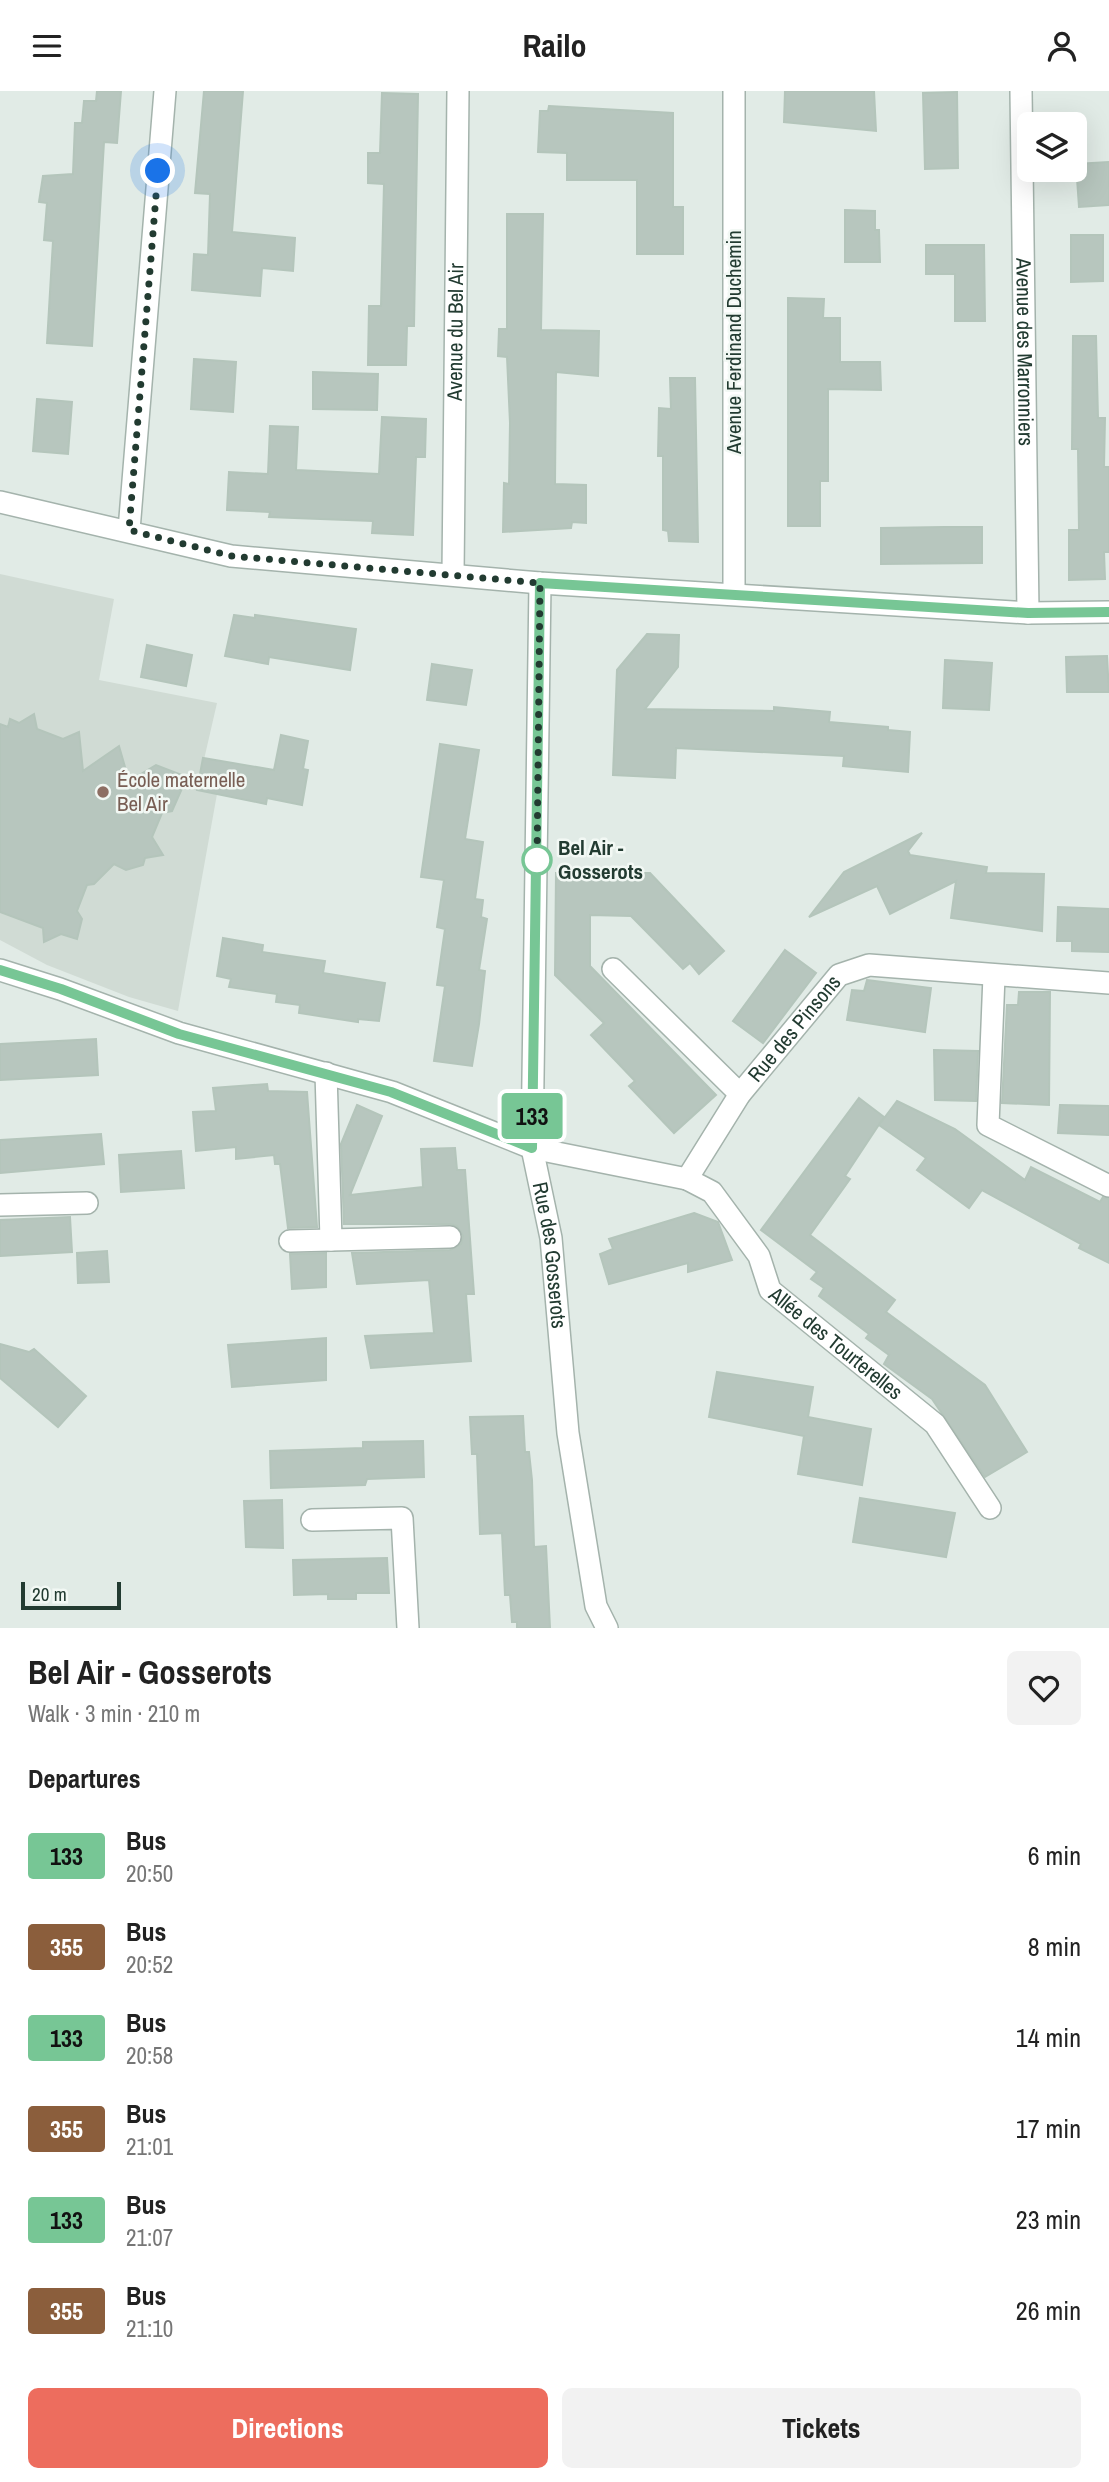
<!DOCTYPE html>
<html lang="en">
<head>
<meta charset="utf-8">
<style>
	:root { --surface:#fff; --page:#f2f2f2; --text:#222; --muted:#767676; --accent:#ed6d5e }
	body { margin:0; font-family:"Archivo Narrow",sans-serif; background:var(--page); color:var(--text); height:100vh; display:flex; flex-direction:column; font-size:26px; white-space:nowrap }
	* { box-sizing:border-box; margin:0 }
	p { font-size:23px; color:var(--muted) }
	.icon { flex:none; width:38px; height:38px; fill:none; stroke:currentColor; stroke-width:2; stroke-linecap:round; stroke-linejoin:round }
	.map { position:relative; height:1537px; overflow:hidden }
	.drawer { display:flex; flex-direction:column; background:var(--surface); flex:1 }
	.drawer>* { flex:none }
	.badge { padding:0 14px; border-radius:5px; font-size:24px; line-height:46px }
	.fabs { position:absolute; left:1017px; top:21px; display:grid; gap:14px }
	.fabs a { display:grid; place-items:center; width:70px; height:70px; border-radius:10px; background:var(--surface); box-shadow:0 7px 28px #0002; font-size:35px }
	.scale { position:absolute; left:21px; bottom:18px; width:100px; box-sizing:border-box; padding-left:7px; border:4px solid #223b31; border-top:0; font-size:19px; line-height:24px; white-space:nowrap; color:#223b31; -webkit-text-stroke:5px #f2f8f4; paint-order:stroke }
	.you { position:absolute; width:35px; height:35px; margin:-18px; border:5px solid #fff; border-radius:50%; background:#1a73e8; box-shadow:0 0 0 10px #1a73e833 }
	.map>.badge { position:absolute; translate:-50% -50%; box-shadow:0 0 0 4px #fff }
	h2 { padding:0 28px; font-size:26px; line-height:63px }
	.round { display:grid; place-items:center; flex:none; width:74px; height:74px; border-radius:10px; background:var(--page) }
	.headline { display:flex; align-items:center; justify-content:space-between; height:119px; padding:0 28px }
	h1 { font-size:33px; font-weight:700; line-height:52px }
	.primary-button { display:flex; gap:14px; margin-top:auto; padding:14px 28px }
	.primary-button a { flex:1; height:80px; border-radius:10px; background:var(--accent); color:#fff; font-size:28px; font-weight:700; line-height:80px; text-align:center }
	.primary-button a+a { background:var(--page); color:var(--text) }
	ul { padding:0; list-style:none }
	li { display:flex; align-items:center; gap:21px; height:91px; padding:0 28px }
	li div { flex:1 }
	li b { display:block; font-size:26px }
	li em { font-style:normal }
	li .badge { min-width:77px; font-weight:700; text-align:center }
	header { display:flex; justify-content:space-between; align-items:center; height:91px; padding:0 28px; background:var(--surface); font-size:32px; font-weight:700 }
	.map>svg:first-child { display:block }
</style>
</head>
<body>
<header><svg class="icon" aria-label="menu" viewBox="0 0 24 24"><path d="M4 6h16M4 12h16M4 18h16"/></svg>Railo<svg class="icon" aria-label="person" viewBox="0 0 24 24"><circle cx="12" cy="8" r="4"/><path d="M4 21q1-7 8-7t8 7"/></svg></header>
<div class="map">
<svg width="1109" height="1537" viewBox="0 0 1109 1537">
	<rect width="100%" height="100%" fill="#e1ebe6"/>
	<path fill="#d0dbd4" d="M0,483l114,25 -15,81 118,23 -20,87 20,4 -39,217 -49,-14 -82,-32 -47,-25z"/>
	<g fill="#b7c6be" stroke="#b4c5bb" stroke-width="2">
		<path d="M97,0h24l-4,52 -13,-1 -12,204 -45,-3 6,-102 -9,-1 3,-37 -8,-1 4,-26 30,-2 2,-51h7l2,-22h12z"/>
		<path d="M204,0h39l-11,141 63,6 -2,33 -31,-3 -2,28 -68,-6 2,-36 14,1 2,-61 -15,-1z"/>
		<path d="M785,0h89l2,40 -92,-9z"/>
		<path d="M957,1l1,76 -33,1 -2,-76z"/>
		<path d="M382,2l36,1 -4,232h-7l-1,39h-38l1,-59h12l3,-122 -16,-1v-30h12z"/>
		<path d="M549,15l124,7v94h10v47h-46v-74h-70v-27l-29,-1 2,-41h8z"/>
		<path d="M1109,71v43l-30,2 -3,-43z"/>
		<path d="M845,119l30,1v19h4l1,32h-35z"/>
		<path d="M507,123h36l-2,116 58,1 -1,45 -42,-4 -1,112 31,1v38l-14,-1 -1,6 -68,4 1,-49 5,1 1,-61 -3,-66 -9,-1 1,-27h8z"/>
		<path d="M1071,144h32v46l-32,1z"/>
		<path d="M926,154h58l1,76h-30v-47h-29z"/>
		<path d="M788,207l36,1 -1,19h17v44h40l1,28 -53,-1v92h-8v45h-32z"/>
		<path d="M1073,245h23l2,82h7l-1,49h5v85h-5l1,27 -36,1v-50h10l-1,-81h-6z"/>
		<path d="M194,268l42,3 -3,50 -42,-3z"/>
		<path d="M313,281l65,2 -1,36 -64,-1z"/>
		<path d="M670,287h25l3,164 -29,-1 -1,-10 -5,-1v-74h-5l1,-48 12,1z"/>
		<path d="M37,308l35,3 -4,52 -35,-3z"/>
		<path d="M382,326l44,2 -1,38h-9l-3,78 -41,-2 1,-12 -104,-4 1,-5 -43,-2 2,-38 39,2 2,-48 28,1 -2,43 83,4z"/>
		<path d="M944,436h38v36l-101,1v-36z"/>
		<path d="M234,524l21,3v-3l101,14 -6,41 -81,-13 -1,7 -43,-8z"/>
		<path d="M647,543l32,1 -1,32 -33,42 129,2v-4l56,5 -1,10 59,5v3l22,2 -2,40 -65,-6 1,-10 -168,-8 -1,30 -62,-3 4,-105z"/>
		<path d="M147,554l45,10 -6,31 -45,-9z"/>
		<path d="M1107,565l2,36h-42l-1,-35z"/>
		<path d="M945,569l47,3 -3,47 -46,-2z"/>
		<path d="M432,573l40,6 -6,35 -39,-5z"/>
		<path d="M34,623l3,15 26,10 16,-7 4,39 36,-25 10,35 27,-16 31,12 -15,34 -10,2 -10,24 11,18 -18,3 -2,7 -17,5 -12,-6 -20,20 -7,1 -10,26 5,8 -5,20 -16,-5 -17,8 -1,-14 -43,-16v-188l8,3 2,-8 9,4z"/>
		<path d="M281,644l27,6 -5,28 5,1 -6,35 -35,-7 -1,6 -69,-14 6,-32 71,12z"/>
		<path d="M440,653l39,6 -14,89 18,3 -8,57 8,1 -2,17 6,2 -8,51 6,1 -6,53 -7,42 -38,-5 11,-75 -8,-1 8,-56 -8,-2 7,-47 -23,-3z"/>
		<path d="M922,742l-14,18 2,4 77,12 -1,6 58,1 -2,57 -91,-13 5,-37 -66,33 -13,-28 -68,31 35,-45z"/>
		<path d="M556,782h94l74,78 -25,23 -9,-11 -7,6 -52,-53 -41,-1v51l126,129 -42,38 -45,-47 6,-5 -44,-46 13,-12 -49,-48z"/>
		<path d="M1058,816l51,2v43l-37,-1v-10h-15z"/>
		<path d="M223,847l40,7 -1,7 63,9 -2,12 62,10 -6,38 -21,-2v3l-59,-9 1,-8 -24,-3 1,-8 -48,-7 2,-8 -14,-3z"/>
		<path d="M785,859l31,23 -53,70 -30,-22z"/>
		<path d="M867,889l64,8 -6,44 -78,-12 5,-30 12,1z"/>
		<path d="M1019,901h31l-1,113 -47,-2 5,-98h11z"/>
		<path d="M96,948l2,36 -98,5v-36z"/>
		<path d="M934,959l44,1 -2,50 -41,-1z"/>
		<path d="M267,993l1,7 39,1 10,135 -29,1 -8,-64h-5l-1,-9 -38,4v-12l-40,4 -3,-39 23,-1 -3,-23z"/>
		<path d="M859,1007l25,19 -39,59 5,3 -40,56 85,65 -9,12 99,73 42,67 -42,25 -53,-78 -48,-35 5,-9 -23,-17 3,-4 -50,-38 5,-8 -13,-9 6,-7 -56,-42z"/>
		<path d="M897,1010l58,28 70,51 6,-13 69,35 3,-5 6,2v64l-30,-15 2,-4 -99,-54 -13,18 -52,-38 9,-12 -47,-33z"/>
		<path d="M357,1014l25,11 -32,79 73,-8 -2,-38 34,-1 2,22h8l9,124h-8l5,67 -100,7 -6,-32 69,-3 -5,-53 -72,4 -5,-31 98,-3 11,-6 2,-8 -6,-10 -7,-2h-106l-3,-80z"/>
		<path d="M1060,1014l49,1v29l-51,-2z"/>
		<path d="M101,1043l3,30 -104,9v-33z"/>
		<path d="M181,1060l3,37 -63,4 -2,-37z"/>
		<path d="M694,1122l24,9 14,38 -44,12v-9l-79,21 -9,-30 13,-5 -4,-10z"/>
		<path d="M70,1126l2,35 -72,4v-36z"/>
		<path d="M107,1160l2,31 -31,1 -1,-30z"/>
		<path d="M326,1162v34l-34,2 -2,-35z"/>
		<path d="M326,1247v42l-94,7 -4,-42z"/>
		<path d="M0,1253l29,8 5,-3 52,47 -28,31 -58,-49z"/>
		<path d="M717,1281l96,15 -5,30 63,12 -9,56 -64,-11 6,-38 -95,-19z"/>
		<path d="M523,1325l2,36h4l3,28 2,67 12,-1 4,82h-33v-6h-5l-2,-27h-5l-3,-62 -22,1 -3,-80h-5l-2,-37z"/>
		<path d="M423,1350l1,36 -57,2 -2,6 -94,3 -1,-37 93,-3v-6z"/>
		<path d="M860,1407l95,15 -9,44 -93,-15z"/>
		<path d="M282,1409l1,48 -37,-1 -2,-46z"/>
		<path d="M387,1467l2,35h-33v6h-28v-5l-34,1 -1,-35z"/>
	</g>
	<g fill="none" stroke-linecap="round" stroke-linejoin="round">
		<g stroke="#a4b3ac" stroke-width="24">
			<g id="street">
				<path id="s1" d="M1021,0l7,522"/>
				<path d="M0,411l231,54 309,27 488,30 81,-1"/>
				<path d="M129,439l36,-439"/>
				<path id="s2" d="M453,483l5,-483"/>
				<path id="s3" d="M540,492l-8,565 19,90 17,195 28,173 11,22"/>
				<path d="M734,502v-502"/>
				<path d="M613,878l127,125"/>
				<path id="s4" d="M0,879l60,19 119,44 213,59 140,56 155,31 53,-85 99,-119 30,-10 240,18"/>
				<path d="M994,885l-6,149 121,61"/>
				<path d="M326,982l5,167 119,-3"/>
				<path id="s5" d="M687,1088l25,13 47,64 11,34 165,134 55,84"/>
				<path d="M0,1114l87,-2"/>
				<path d="M290,1150l41,-1"/>
				<path d="M312,1429l90,-2 6,110"/>
			</g>
		</g>
		<use href="#street" stroke="#fff" stroke-width="21"/>
	</g>
	<g fill="none" stroke-linecap="round" stroke-linejoin="round">
		<g stroke="#fff" stroke-width="16">
			<path id="line" d="M0,879l61,19 118,45 212,58 141,56 8,-565 488,30 81,-1"/>
		</g>
		<use href="#line" stroke="#77c695" stroke-width="10"/>
		<path stroke="#223b31" stroke-width="7" stroke-dasharray="0 12.6" d="M158,80l-29,359 102,26 309,27 -3,282v-5"/>
	</g>
	<circle fill="#8d6e63" stroke="#f2f8f4" stroke-width="2.5" cx="103" cy="701" r="7"/>
	<circle fill="#fff" stroke="#77c695" stroke-width="3.5" cx="537" cy="769" r="14"/>
	<g text-anchor="middle" stroke-width="5" stroke-linejoin="round" paint-order="stroke">
		<g font-size="21" fill="#223b31" stroke="#f2f8f4">
			<text dy="7" stroke="none"><textPath href="#s2" startOffset="242">Avenue du Bel Air</textPath></text>
			<text transform="translate(734 251) rotate(-90)" y="7">Avenue Ferdinand Duchemin</text>
			<text dy="7" stroke="none"><textPath href="#s1" startOffset="261">Avenue des Marronniers</textPath></text>
			<text dy="7" stroke="none"><textPath href="#s4" startOffset="905">Rue des Pinsons</textPath></text>
			<text dy="7" stroke="none"><textPath href="#s3" startOffset="674">Rue des Gosserots</textPath></text>
			<text dy="7" stroke="none"><textPath href="#s5" startOffset="228">Allée des Tourterelles</textPath></text>
		</g>
		<g font-size="21" fill="#785e54" stroke="#f2f8f4" text-anchor="start">
			<text x="117" y="696">École maternelle<tspan x="117" dy="24">Bel Air</tspan></text>
		</g>
		<g font-size="21" font-weight="bold" fill="#223b31" stroke="#f2f8f4" text-anchor="start">
			<text x="558" y="764">Bel Air -<tspan x="558" dy="24">Gosserots</tspan></text>
		</g>
	</g>
</svg>
<div class="fabs">
<a><svg class="icon" aria-label="layers" viewBox="0 0 24 24"><path d="M12 4l9 5-9 5-9-5zM3 14l9 5 9-5"/></svg></a>
</div>
<div class="scale">20 m</div>
<div class="you" style="left:158px;top:80px"></div>
<b class="badge" style="left:532px;top:1025px;background:#77c695;color:#111">133</b>
</div>
<section class="drawer">
<div class="headline"><div><h1>Bel Air - Gosserots</h1><p>Walk · 3 min · 210 m</p></div><a class="round"><svg class="icon" aria-label="heart" viewBox="0 0 24 24"><path d="M12 20l-8-8c-3-5 5-10 8-4 3-6 11-1 8 4z"/></svg></a></div>
<h2>Departures</h2>
<ul>
<li><span class="badge" style="background:#77c695;color:#111">133</span><div><b>Bus</b><p>20:50</p></div><em>6 min</em></li>
<li><span class="badge" style="background:#8b5e3c;color:#fff">355</span><div><b>Bus</b><p>20:52</p></div><em>8 min</em></li>
<li><span class="badge" style="background:#77c695;color:#111">133</span><div><b>Bus</b><p>20:58</p></div><em>14 min</em></li>
<li><span class="badge" style="background:#8b5e3c;color:#fff">355</span><div><b>Bus</b><p>21:01</p></div><em>17 min</em></li>
<li><span class="badge" style="background:#77c695;color:#111">133</span><div><b>Bus</b><p>21:07</p></div><em>23 min</em></li>
<li><span class="badge" style="background:#8b5e3c;color:#fff">355</span><div><b>Bus</b><p>21:10</p></div><em>26 min</em></li>
</ul>
<div class="primary-button"><a>Directions</a><a>Tickets</a></div>
</section>
</body>
</html>
